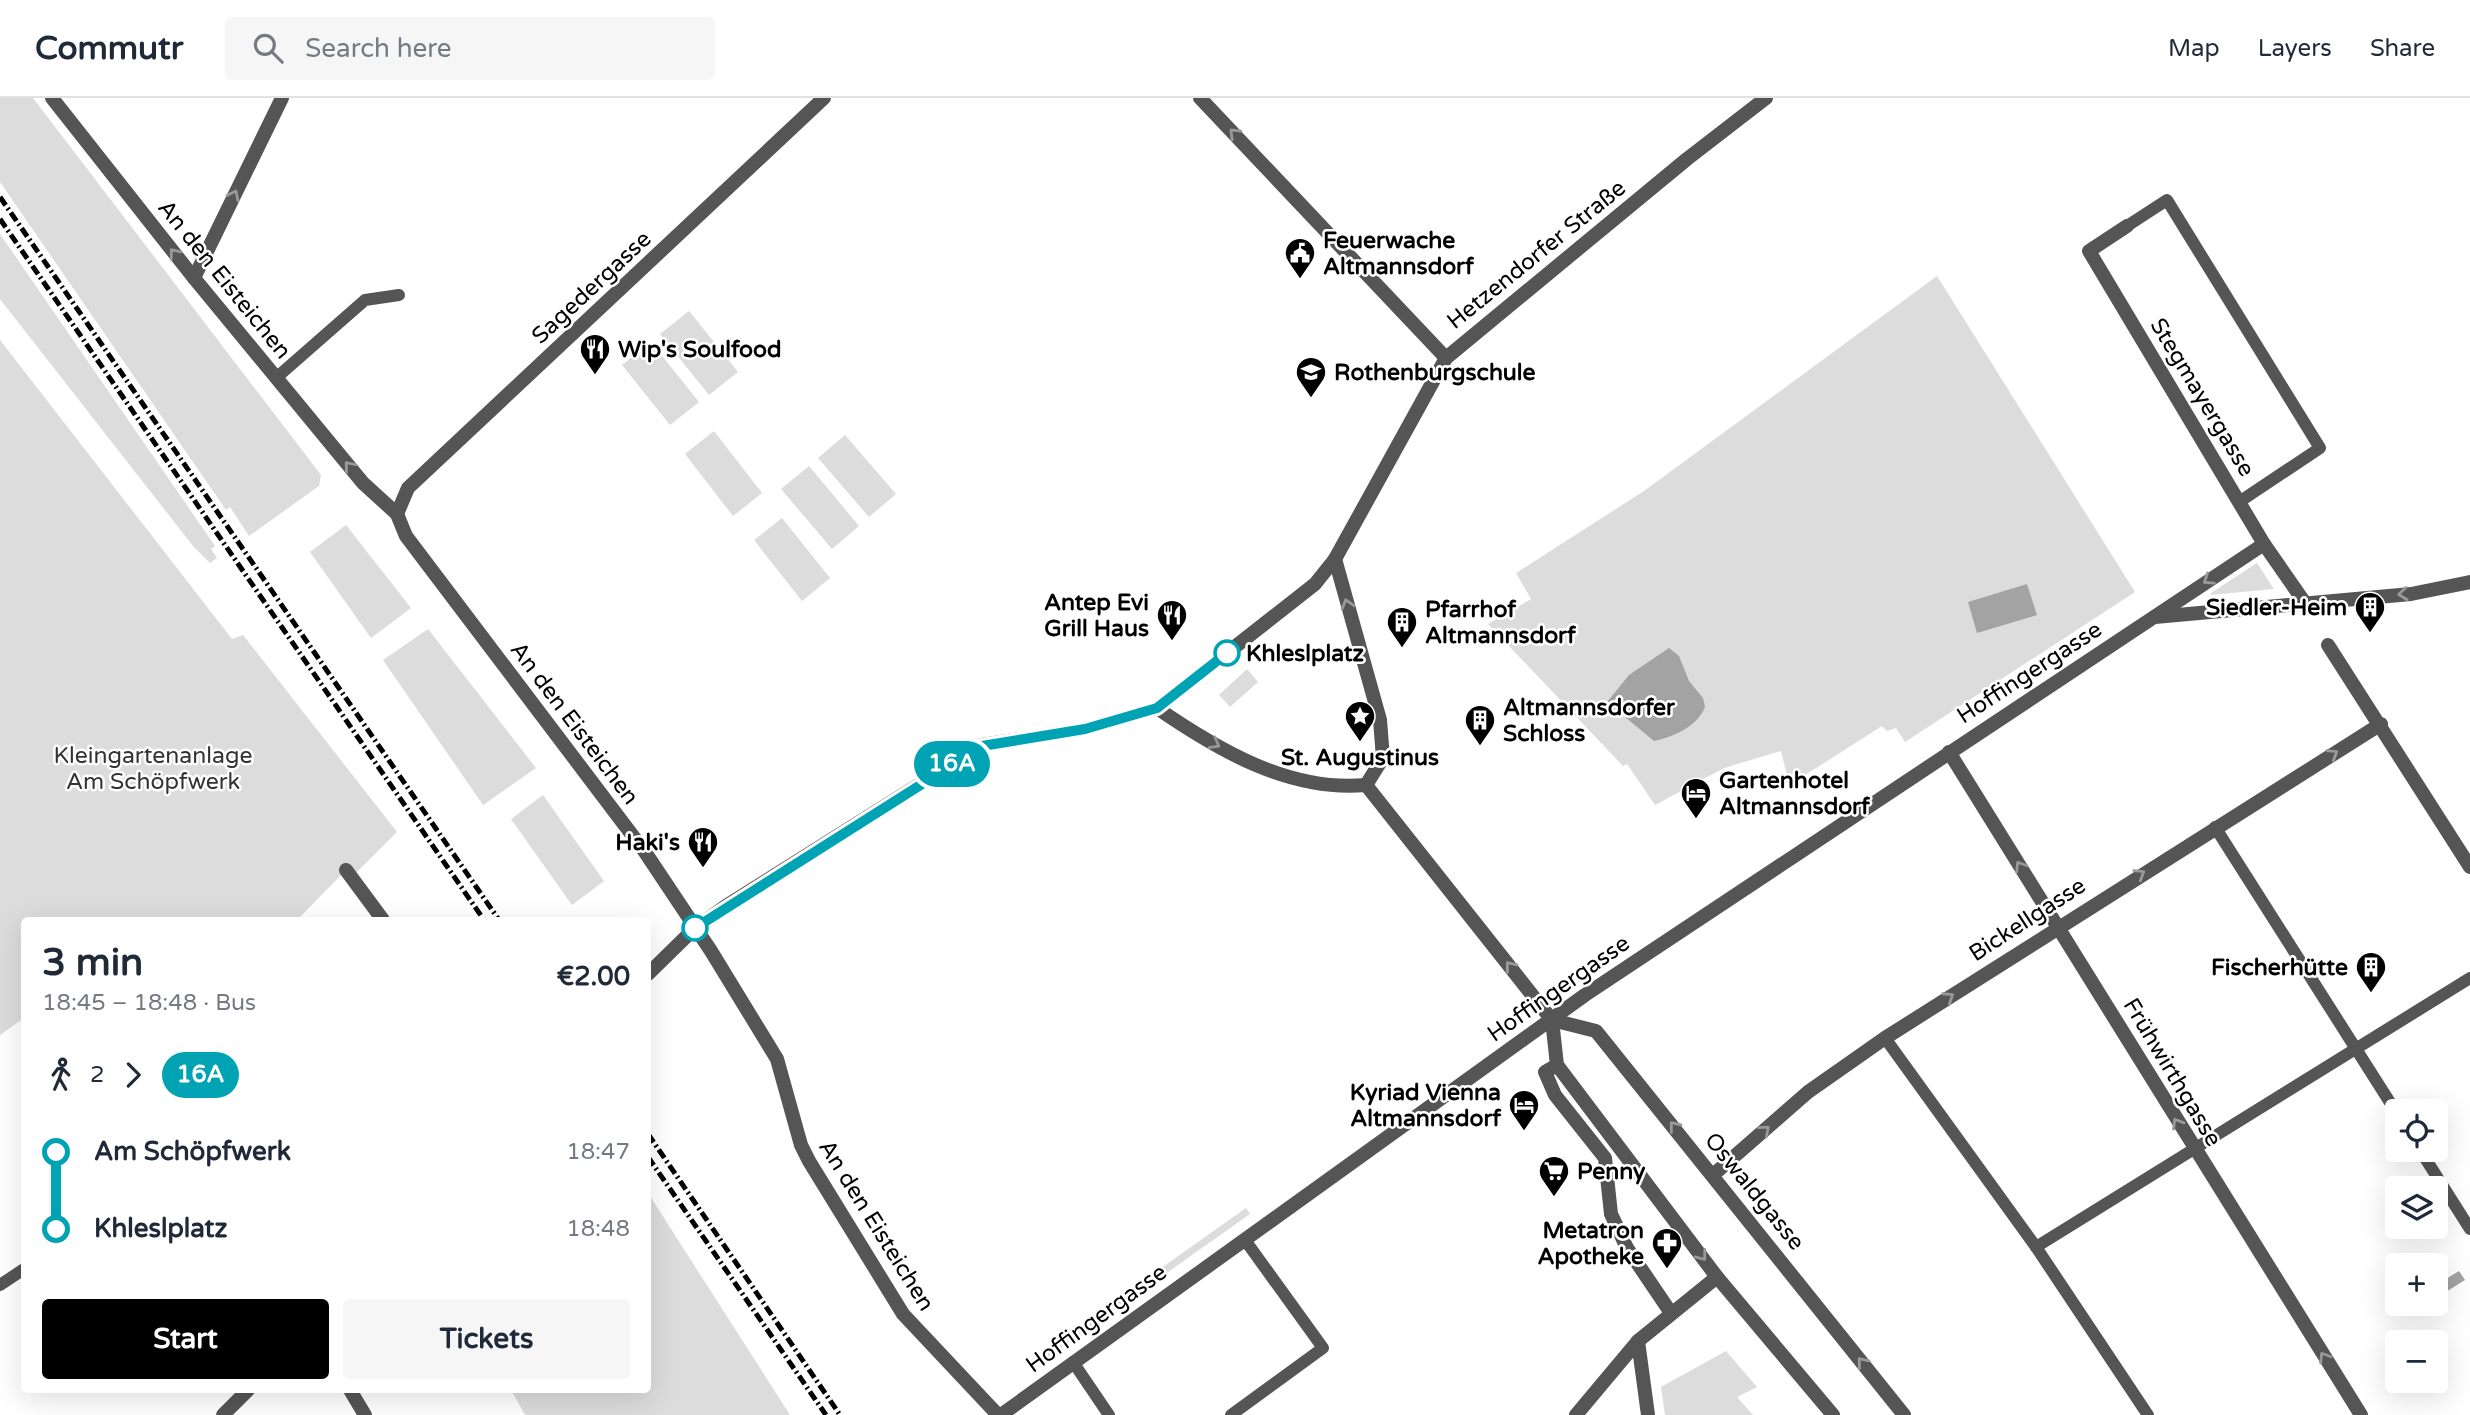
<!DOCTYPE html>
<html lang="en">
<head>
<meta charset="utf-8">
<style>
	:root { --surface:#fff; --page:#f6f6f7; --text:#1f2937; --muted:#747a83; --line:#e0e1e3; --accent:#000 }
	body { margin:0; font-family:"Varela Round",sans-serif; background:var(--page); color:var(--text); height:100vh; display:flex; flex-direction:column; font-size:26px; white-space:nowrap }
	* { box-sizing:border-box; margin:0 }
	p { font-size:23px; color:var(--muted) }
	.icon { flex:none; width:38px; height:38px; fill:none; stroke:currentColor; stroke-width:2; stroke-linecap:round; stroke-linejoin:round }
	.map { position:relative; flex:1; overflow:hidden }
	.sheet { position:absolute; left:21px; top:819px; width:630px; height:476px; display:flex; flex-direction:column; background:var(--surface); border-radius:7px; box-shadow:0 7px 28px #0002 }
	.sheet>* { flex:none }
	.badge { padding:0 14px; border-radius:23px; font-size:24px; line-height:46px }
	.fabs { position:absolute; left:2385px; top:1001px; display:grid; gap:14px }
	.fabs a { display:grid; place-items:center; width:63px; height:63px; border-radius:7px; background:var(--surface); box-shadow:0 7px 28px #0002; font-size:35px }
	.map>.badge { position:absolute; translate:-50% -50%; box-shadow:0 0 0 4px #fff }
	.legs { display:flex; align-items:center; gap:10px; height:77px; padding:0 21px; font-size:23px }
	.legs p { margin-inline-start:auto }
	.summary { display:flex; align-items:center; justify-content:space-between; height:119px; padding:0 21px }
	h1 { font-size:38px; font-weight:700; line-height:52px }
	.button { display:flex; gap:14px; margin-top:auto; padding:14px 21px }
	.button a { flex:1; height:80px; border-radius:7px; background:var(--accent); color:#fff; font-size:28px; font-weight:700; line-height:80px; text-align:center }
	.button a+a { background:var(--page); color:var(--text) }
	ul { padding:0 21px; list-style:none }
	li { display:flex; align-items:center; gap:24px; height:77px; font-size:26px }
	li i { display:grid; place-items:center; width:10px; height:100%; margin:0 9px; background:currentColor }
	li i::after { content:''; width:18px; height:18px; margin:-9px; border:5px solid; border-radius:50%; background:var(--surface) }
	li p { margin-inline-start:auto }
	li:first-child i { background:linear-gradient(#0000 50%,currentColor 0) }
	li:last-child i { background:linear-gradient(currentColor 50%,#0000 0) }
	header { display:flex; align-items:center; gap:42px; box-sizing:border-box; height:98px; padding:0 35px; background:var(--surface); border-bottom:2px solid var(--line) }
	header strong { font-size:33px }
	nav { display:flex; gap:38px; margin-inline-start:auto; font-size:24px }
	.search { width:490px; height:63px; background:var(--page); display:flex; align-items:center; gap:18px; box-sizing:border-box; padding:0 24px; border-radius:7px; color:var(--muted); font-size:26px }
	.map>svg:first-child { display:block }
</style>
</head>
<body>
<header>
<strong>Commutr</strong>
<div class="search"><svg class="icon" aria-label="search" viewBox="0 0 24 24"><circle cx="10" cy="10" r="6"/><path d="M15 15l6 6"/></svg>Search here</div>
<nav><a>Map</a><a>Layers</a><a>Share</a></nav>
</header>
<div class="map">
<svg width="2470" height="1317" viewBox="0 0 2470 1317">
	<rect width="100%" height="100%" fill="#fff"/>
	<g fill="#dcdcdc">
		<path d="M0,0h33l288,377 -2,11 -70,50 -19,-29 -4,3 -226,-328z"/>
		<path d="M0,136l215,312 -4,3 6,9 -7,5 -17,-17 -193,-247z"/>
		<path d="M1937,178l198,316 -230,150 -9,-14 -9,3 -5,-5 -80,51 -4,-4 -11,2 -6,-24 -57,17 -69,37 -28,-41 -4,2 -135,-142 43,-25 -15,-26 128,-82z"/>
		<path d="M689,213l49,61 -29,23 -49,-61z"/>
		<path d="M0,242l232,299 11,-4 154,197 -41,41 -10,-3 -49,50h-273v98l-24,17z"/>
		<path d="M651,244l48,60 -29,23 -48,-60z"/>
		<path d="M714,333l48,62 -29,23 -48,-62z"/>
		<path d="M845,337l51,59 -27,23 -51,-59z"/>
		<path d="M809,368l50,60 -27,23 -51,-60z"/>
		<path d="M782,420l48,60 -28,23 -48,-61z"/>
		<path d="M346,427l65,83 -40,30 -61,-86z"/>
		<path d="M2257,465l17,26 -64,6 1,-2z"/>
		<path d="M428,531l108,139 -53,37 -100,-145z"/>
		<path d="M1247,571l11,13 -28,25 -11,-12z"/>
		<path d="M543,697l61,86 -32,24 -61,-86z"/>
		<path d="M648,1095l142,222h-265l-14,-25h137z"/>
		<path d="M1246,1110l4,6 -219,155 -4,-6z"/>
		<path d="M1726,1253l31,36 -20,10 16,18h-88l-4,-28z"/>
	</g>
	<g fill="#a3a3a3">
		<path d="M2027,486l10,31 -60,18 -9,-31z"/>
		<path d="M1669,550l10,8 10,25 14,17 2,9c-8,20 -32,30 -51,34l-47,-39 22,-27z"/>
		<path d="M2459,1173l6,9 -29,18v-13z"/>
	</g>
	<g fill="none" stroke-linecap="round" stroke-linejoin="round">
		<g stroke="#555" stroke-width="12">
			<path d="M2127,128l40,-26 153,248 -81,54"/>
			<path d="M276,280l89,-78 34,-5"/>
			<path d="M2215,729l183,288"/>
			<path d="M1885,940l151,209 112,168"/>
			<path d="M2420,1052l50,79"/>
			<path d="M2036,1149l434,-269"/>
			<path d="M0,1187l24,-16"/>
			<path d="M1073,1264l36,53"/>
			<path d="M1231,1317l92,-67 -78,-108"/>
		</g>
		<g stroke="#555" stroke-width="14">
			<path d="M346,772l37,50"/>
			<path d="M1557,967l-12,7 10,23 50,63 6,56 16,34 44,65"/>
			<path d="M1576,1317l62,-74"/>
			<path d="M1648,1317l-10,-74 79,-64"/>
		</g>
		<g stroke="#555" stroke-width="14">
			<path d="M52,0l142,180 169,205 34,31 9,22 239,316 66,99 66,108 24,86 8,16 94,153 95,101"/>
			<path d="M1200,0l246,260"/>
			<path d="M2127,128l-38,25 175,293 41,59"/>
			<path d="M194,180l88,-180"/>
			<path d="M397,416l11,-26 416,-390"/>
			<path d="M1335,461l45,161 3,38 -17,27"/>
			<path d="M2155,519l256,-23 59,-12"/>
			<path d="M2328,547l142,222"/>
			<path d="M1157,610c61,42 132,84 209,77"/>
			<path d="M1949,654l412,663"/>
			<path d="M1366,687l186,235 5,45 160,212 116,138"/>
			<path d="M648,876l47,-46 31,-22 256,-161 103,-16 72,-21 158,-124 20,-25 111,-201 241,-199 79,-61"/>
			<path d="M1552,922l44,11 308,384"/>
			<path d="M1713,1077l95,-83 77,-54 496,-314"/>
			<path d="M350,1292l15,25"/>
			<path d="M223,1317l25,-25"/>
			<path d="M1001,1317l584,-420 679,-451"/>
		</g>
		<g stroke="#000" stroke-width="5" stroke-dasharray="10 3.5 2 3.5" stroke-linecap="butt">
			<path d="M0,99l499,723"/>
			<path d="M0,121l484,701"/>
			<path d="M648,1036l192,281"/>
			<path d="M648,1059l178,258"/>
		</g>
	</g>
	<defs><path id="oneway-chevron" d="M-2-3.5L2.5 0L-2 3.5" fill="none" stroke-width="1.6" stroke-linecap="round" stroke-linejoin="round" transform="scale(1.75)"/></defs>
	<g stroke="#999">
		<use href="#oneway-chevron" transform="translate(1234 35) rotate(-135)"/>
		<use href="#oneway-chevron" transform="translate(234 97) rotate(-64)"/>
		<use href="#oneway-chevron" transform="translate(174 155) rotate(-128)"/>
		<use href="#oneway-chevron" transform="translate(349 368) rotate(-130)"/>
		<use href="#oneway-chevron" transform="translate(2208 482) rotate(146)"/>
		<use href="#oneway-chevron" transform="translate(2403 496) rotate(174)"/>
		<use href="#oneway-chevron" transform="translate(1347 506) rotate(-106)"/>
		<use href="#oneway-chevron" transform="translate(1215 646) rotate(29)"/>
		<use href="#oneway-chevron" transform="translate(2333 656) rotate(-32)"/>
		<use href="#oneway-chevron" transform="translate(2020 768) rotate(-122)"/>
		<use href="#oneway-chevron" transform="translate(2140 776) rotate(-32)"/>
		<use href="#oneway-chevron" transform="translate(1510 868) rotate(-129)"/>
		<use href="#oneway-chevron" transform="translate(1949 899) rotate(-33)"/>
		<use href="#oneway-chevron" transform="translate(2177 1025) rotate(-121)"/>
		<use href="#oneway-chevron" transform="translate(1674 1028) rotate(-129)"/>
		<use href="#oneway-chevron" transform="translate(1765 1032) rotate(-41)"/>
		<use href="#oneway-chevron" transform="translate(1702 1158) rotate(53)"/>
		<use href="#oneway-chevron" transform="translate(2324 1259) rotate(-122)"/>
		<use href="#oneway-chevron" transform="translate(1862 1264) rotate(-129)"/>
	</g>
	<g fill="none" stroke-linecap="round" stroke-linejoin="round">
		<g stroke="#fff" stroke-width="16">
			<path id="line-1" d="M695,830l287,-182 103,-17 72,-21 70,-55"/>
		</g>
		<use href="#line-1" stroke="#00a3b4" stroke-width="10"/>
	</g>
	<defs>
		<g id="civic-pin" transform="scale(1.575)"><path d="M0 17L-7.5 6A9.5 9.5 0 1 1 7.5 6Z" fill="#000" stroke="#fff"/><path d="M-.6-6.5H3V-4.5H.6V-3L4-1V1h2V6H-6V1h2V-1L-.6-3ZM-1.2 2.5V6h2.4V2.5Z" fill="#fff"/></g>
		<g id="restaurant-pin" transform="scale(1.575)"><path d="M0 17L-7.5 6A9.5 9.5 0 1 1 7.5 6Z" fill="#000" stroke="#fff"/><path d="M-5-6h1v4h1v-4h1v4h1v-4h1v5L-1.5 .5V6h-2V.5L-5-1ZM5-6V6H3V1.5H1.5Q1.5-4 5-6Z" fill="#fff"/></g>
		<g id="school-pin" transform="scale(1.575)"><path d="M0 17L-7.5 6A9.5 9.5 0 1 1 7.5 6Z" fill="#000" stroke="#fff"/><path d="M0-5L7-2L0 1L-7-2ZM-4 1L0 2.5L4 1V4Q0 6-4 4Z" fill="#fff"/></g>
		<g id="building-pin" transform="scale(1.575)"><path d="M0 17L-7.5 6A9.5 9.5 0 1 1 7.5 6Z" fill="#000" stroke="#fff"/><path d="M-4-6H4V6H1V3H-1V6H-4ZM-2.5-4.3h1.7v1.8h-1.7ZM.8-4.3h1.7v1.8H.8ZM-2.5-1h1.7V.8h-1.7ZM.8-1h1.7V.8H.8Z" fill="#fff"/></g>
		<g id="sight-pin" transform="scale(1.575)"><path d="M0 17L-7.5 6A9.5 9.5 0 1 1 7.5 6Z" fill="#000" stroke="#fff"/><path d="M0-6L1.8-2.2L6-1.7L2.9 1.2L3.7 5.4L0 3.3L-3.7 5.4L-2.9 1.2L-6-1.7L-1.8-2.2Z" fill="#fff"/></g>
		<g id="hotel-pin" transform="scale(1.575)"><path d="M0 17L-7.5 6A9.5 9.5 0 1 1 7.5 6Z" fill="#000" stroke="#fff"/><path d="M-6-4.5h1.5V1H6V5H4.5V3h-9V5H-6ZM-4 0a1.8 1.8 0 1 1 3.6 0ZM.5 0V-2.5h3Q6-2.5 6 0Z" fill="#fff"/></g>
		<g id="supermarket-pin" transform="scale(1.575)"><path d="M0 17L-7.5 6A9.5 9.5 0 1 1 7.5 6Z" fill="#000" stroke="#fff"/><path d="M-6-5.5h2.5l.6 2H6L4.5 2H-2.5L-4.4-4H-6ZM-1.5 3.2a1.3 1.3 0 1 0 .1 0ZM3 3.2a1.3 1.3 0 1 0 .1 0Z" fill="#fff"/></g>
		<g id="pharmacy-pin" transform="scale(1.575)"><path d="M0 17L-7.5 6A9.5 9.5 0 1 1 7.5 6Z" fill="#000" stroke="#fff"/><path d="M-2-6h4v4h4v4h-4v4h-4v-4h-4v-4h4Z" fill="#fff"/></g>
	</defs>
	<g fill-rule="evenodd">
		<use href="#civic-pin" x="1300" y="155"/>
		<use href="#restaurant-pin" x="595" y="251"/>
		<use href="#school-pin" x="1311" y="274"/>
		<use href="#building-pin" x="2370" y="509"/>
		<use href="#restaurant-pin" x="1172" y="517"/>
		<use href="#building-pin" x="1402" y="524"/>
		<use href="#sight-pin" x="1360" y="618"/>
		<use href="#building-pin" x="1480" y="622"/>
		<use href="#hotel-pin" x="1696" y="695"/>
		<use href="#restaurant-pin" x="703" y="744"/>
		<use href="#building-pin" x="2371" y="869"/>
		<use href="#hotel-pin" x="1524" y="1007"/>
		<use href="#supermarket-pin" x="1554" y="1073"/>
		<use href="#pharmacy-pin" x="1667" y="1145"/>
	</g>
	<g fill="#fff" stroke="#00a3b4" stroke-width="3.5">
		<circle cx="1227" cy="555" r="12"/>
		<circle cx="695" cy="830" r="12"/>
	</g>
	<g text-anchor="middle" stroke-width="5" stroke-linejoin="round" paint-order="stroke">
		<g font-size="23" font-weight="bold" fill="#000" stroke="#fff" text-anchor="start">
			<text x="1323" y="150">Feuerwache<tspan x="1323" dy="26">Altmannsdorf</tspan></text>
			<text x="618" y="259">Wip's Soulfood</text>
			<text x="1334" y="282">Rothenburgschule</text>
			<text x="1149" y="512" text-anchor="end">Antep Evi<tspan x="1149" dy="26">Grill Haus</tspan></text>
			<text x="2347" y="517" text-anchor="end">Siedler-Heim</text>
			<text x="1425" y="519">Pfarrhof<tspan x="1425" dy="26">Altmannsdorf</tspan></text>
			<text x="1503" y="617">Altmannsdorfer<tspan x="1503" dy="26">Schloss</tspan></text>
			<text x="1360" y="667" text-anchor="middle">St. Augustinus</text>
			<text x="1719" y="690">Gartenhotel<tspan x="1719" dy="26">Altmannsdorf</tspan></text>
			<text x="680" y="752" text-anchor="end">Haki's</text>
			<text x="2348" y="877" text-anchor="end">Fischerhütte</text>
			<text x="1501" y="1002" text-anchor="end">Kyriad Vienna<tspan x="1501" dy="26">Altmannsdorf</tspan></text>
			<text x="1577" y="1081">Penny</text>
			<text x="1644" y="1140" text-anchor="end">Metatron<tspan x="1644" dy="26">Apotheke</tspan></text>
		</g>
		<g font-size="23" fill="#000" stroke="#fff">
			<text transform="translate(1536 156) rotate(-39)" y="8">Hetzendorfer Straße</text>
			<text transform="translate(225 181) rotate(51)" y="8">An den Eisteichen</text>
			<text transform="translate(591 189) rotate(-43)" y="8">Sagedergasse</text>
			<text transform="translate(2203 299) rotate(59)" y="8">Stegmayergasse</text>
			<text transform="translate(2029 574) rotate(-33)" y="8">Hoffingergasse</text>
			<text transform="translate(575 625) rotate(53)" y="8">An den Eisteichen</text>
			<text transform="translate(2027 821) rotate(-33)" y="8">Bickellgasse</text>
			<text transform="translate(1558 890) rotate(-35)" y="8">Hoffingergasse</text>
			<text transform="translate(2173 974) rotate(59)" y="8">Frühwirthgasse</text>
			<text transform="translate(1755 1093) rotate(51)" y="8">Oswaldgasse</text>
			<text transform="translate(877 1127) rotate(58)" y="8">An den Eisteichen</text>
			<text transform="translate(1096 1220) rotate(-36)" y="8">Hoffingergasse</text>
		</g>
		<g font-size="23" font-weight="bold" fill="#000" stroke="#fff" text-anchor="start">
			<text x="1246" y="563">Khleslplatz</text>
		</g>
		<g font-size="23" fill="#333" stroke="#fff">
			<text x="153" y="665">Kleingartenanlage<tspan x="153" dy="26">Am Schöpfwerk</tspan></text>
		</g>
	</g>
</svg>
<div class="fabs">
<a><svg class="icon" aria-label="locate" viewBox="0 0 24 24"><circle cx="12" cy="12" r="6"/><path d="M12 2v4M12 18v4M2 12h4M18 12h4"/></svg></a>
<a><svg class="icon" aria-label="layers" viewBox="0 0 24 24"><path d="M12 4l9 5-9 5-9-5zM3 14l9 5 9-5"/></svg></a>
<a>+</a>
<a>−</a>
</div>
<b class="badge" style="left:952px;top:666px;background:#00a3b4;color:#fff">16A</b>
<section class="sheet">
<div class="summary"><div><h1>3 min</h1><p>18:45 – 18:48 · Bus</p></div><b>€2.00</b></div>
<div class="legs"><svg class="icon" aria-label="walk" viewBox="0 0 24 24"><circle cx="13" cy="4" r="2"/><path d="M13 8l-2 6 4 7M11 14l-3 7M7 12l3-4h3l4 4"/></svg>2<svg class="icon" aria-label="forward" viewBox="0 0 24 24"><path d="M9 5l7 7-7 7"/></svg><b class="badge" style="background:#00a3b4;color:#fff">16A</b></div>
<ul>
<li><i style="color:#00a3b4"></i><b>Am Schöpfwerk</b><p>18:47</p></li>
<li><i style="color:#00a3b4"></i><b>Khleslplatz</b><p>18:48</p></li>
</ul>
<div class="button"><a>Start</a><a>Tickets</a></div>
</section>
</div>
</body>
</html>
